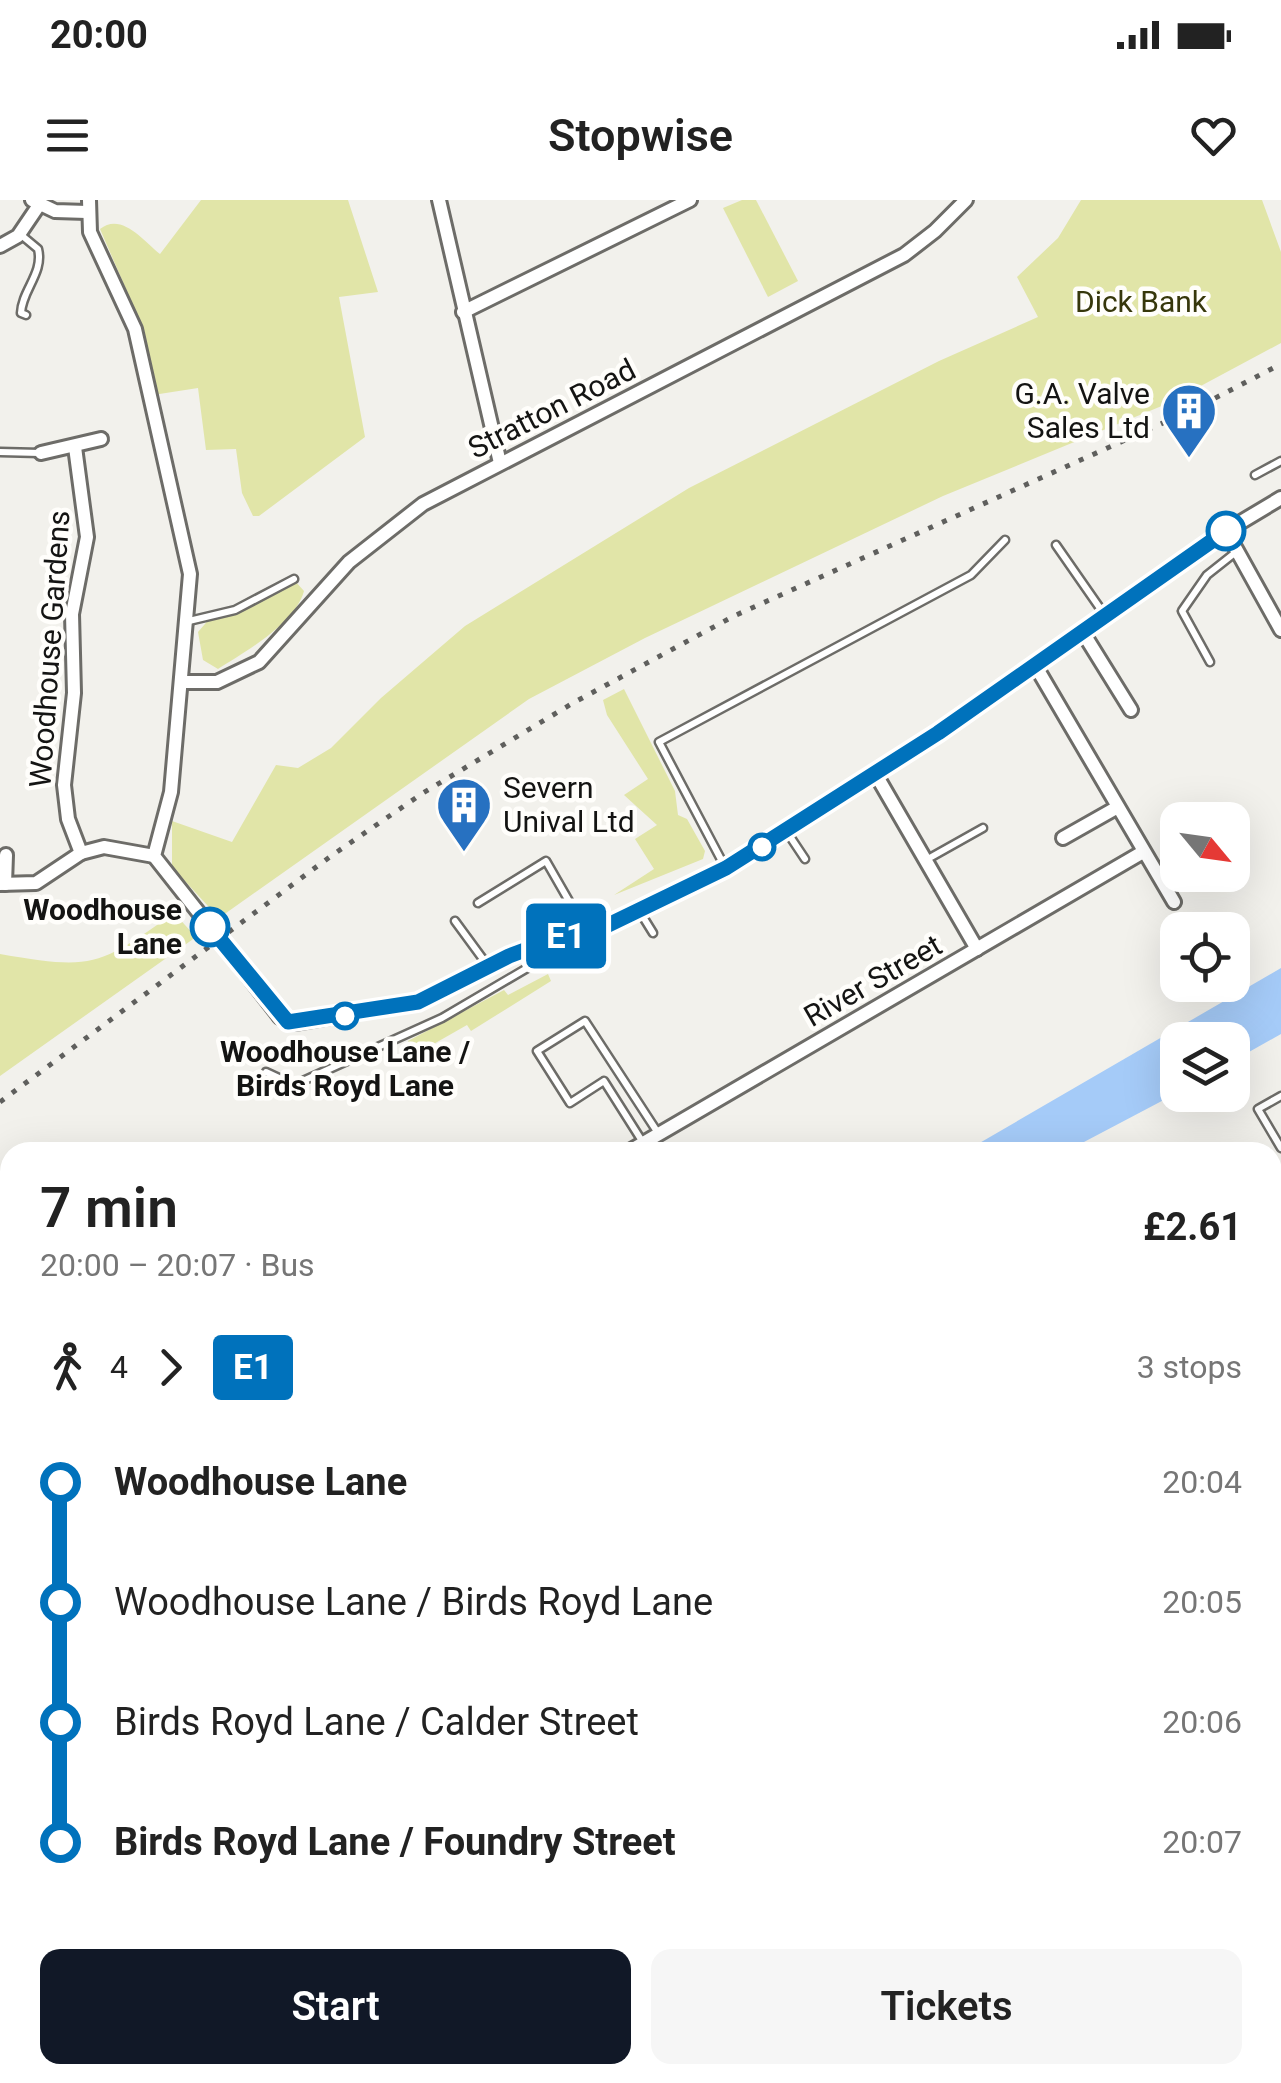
<!DOCTYPE html>
<html lang="en">
<head>
<meta charset="utf-8">
<style>
	:root { --surface:#fff; --page:#f6f6f6; --text:#222; --muted:#767676; --accent:#111827 }
	body { margin:0; font-family:Roboto,sans-serif; background:var(--page); color:var(--text); height:100vh; display:flex; flex-direction:column; font-size:38px; white-space:nowrap }
	* { box-sizing:border-box; margin:0 }
	p { font-size:32px; color:var(--muted) }
	.icon { flex:none; width:55px; height:55px; fill:none; stroke:currentColor; stroke-width:2; stroke-linecap:round; stroke-linejoin:round }
	.map { position:relative; flex:1; overflow:hidden }
	.details { position:absolute; left:0px; top:942px; width:1282px; height:942px; display:flex; flex-direction:column; background:var(--surface); border-radius:30px 30px 0 0; box-shadow:0 10px 40px #0002 }
	.details>* { flex:none }
	.badge { padding:0 20px; border-radius:8px; font-size:35px; line-height:65px }
	.needle { width:65px; rotate:119deg }
	.fabs { position:absolute; left:1160px; top:602px; display:grid; gap:20px }
	.fabs a { display:grid; place-items:center; width:90px; height:90px; border-radius:20px; background:var(--surface); box-shadow:0 10px 40px #0002; font-size:50px }
	.map>.badge { position:absolute; translate:-50% -50%; box-shadow:0 0 0 5px #fff }
	.legs { display:flex; align-items:center; gap:15px; height:110px; padding:0 40px; font-size:32px }
	.legs p { margin-inline-start:auto }
	.head { display:flex; align-items:center; justify-content:space-between; height:170px; padding:0 40px }
	h1 { font-size:55px; font-weight:600; line-height:75px }
	.primary-button { display:flex; gap:20px; margin-top:auto; padding:20px 40px }
	.primary-button a { flex:1; height:115px; border-radius:20px; background:var(--accent); color:#fff; font-size:40px; font-weight:600; line-height:115px; text-align:center }
	.primary-button a+a { background:var(--page); color:var(--text) }
	ul { padding:0 40px; list-style:none }
	li { display:flex; align-items:center; gap:35px; height:120px; font-size:38px }
	li i { display:grid; place-items:center; width:15px; height:100%; margin:0 12px; background:currentColor }
	li i::after { content:''; width:25px; height:25px; margin:-12px; border:8px solid; border-radius:50%; background:var(--surface) }
	li p { margin-inline-start:auto }
	li:first-child i { background:linear-gradient(#0000 50%,currentColor 0) }
	li:last-child i { background:linear-gradient(currentColor 50%,#0000 0) }
	.status { display:flex; justify-content:space-between; align-items:center; height:70px; padding:0 50px; background:var(--surface); direction:ltr }
	.status svg { height:28px; fill:currentColor }
	header { display:flex; justify-content:space-between; align-items:center; height:130px; padding:0 40px; background:var(--surface); font-size:45px; font-weight:600 }
	.map>svg:first-child { display:block }
</style>
</head>
<body>
<div class="status"><b>20:00</b><svg viewBox="0 0 49 12"><path d="M0 12V9h3v3zM5 12V6h3v6zM10 12V3h3v9zM15 12V0h3v12zM26 1h20v11H26zM47 4h2v5h-2z"/></svg></div>
<header><svg class="icon" aria-label="menu" viewBox="0 0 24 24"><path d="M4 6h16M4 12h16M4 18h16"/></svg>Stopwise<svg class="icon" aria-label="heart" viewBox="0 0 24 24"><path d="M12 20l-8-8c-3-5 5-10 8-4 3-6 11-1 8 4z"/></svg></header>
<div class="map">
<svg width="1281" height="1883" viewBox="0 0 1281 1883">
	<rect width="100%" height="100%" fill="#f2f1ec"/>
	<g fill="#e1e5a8">
		<path d="M201,0h147l30,92 -39,5 26,140 -106,79h-6l-11,-23 -6,-44 -30,1 -8,-62 -45,7 -15,-78 -38,-88c21,-17 43,11 60,25z"/>
		<path d="M742,0h14l42,81 -30,16 -45,-89z"/>
		<path d="M1081,0h181l19,52v91l-112,60 -226,93 -298,142 -116,61 -310,219 -47,-51v-46l60,21 44,-77 22,3 33,-20 50,-50 84,-72 224,-138 250,-127 99,-44 -21,-40 41,-39z"/>
		<path d="M295,381l9,10c-9,33 -58,60 -86,78l-15,-9 -5,-28 13,-15z"/>
		<path d="M624,489l51,102 3,24 9,4 18,32 -2,8 -89,36 40,-26 -19,-30 22,-14 -33,-30 24,-16 -41,-64 -4,-15z"/>
		<path d="M174,713l22,24 -196,139v-122c93,16 98,13 174,-41z"/>
		<path d="M548,774l3,7 -80,50 -4,-6 -58,33 -1,-17 96,-51 4,5z"/>
	</g>
	<path fill="#a5cbf8" d="M1281,768v66l-48,27 -1,-21h-54l-1,53 -112,59h-101z"/>
	<g fill="none" stroke-linecap="round" stroke-linejoin="round">
		<g stroke="#6d6c68" stroke-width="11">
			<g id="lane">
				<path d="M20,34l18,15c6,24 -16,41 -17,64l5,2"/>
				<path d="M0,252l40,1"/>
				<path d="M1255,275l26,-14"/>
				<path d="M1056,345l48,69"/>
				<path d="M189,421l46,-11 59,-31"/>
				<path d="M1210,462l-28,-51 25,-36 29,-23"/>
				<path d="M787,632l18,27"/>
				<path d="M926,660l57,-32"/>
				<path d="M725,667l-66,-125 312,-167 34,-35"/>
				<path d="M478,703l68,-42 39,68"/>
				<path d="M640,712l13,21"/>
				<path d="M455,721l33,45"/>
				<path d="M266,872l28,13 148,-67 138,-81"/>
				<path d="M1281,896l-23,13 23,39"/>
				<path d="M642,941l-38,-60 -34,22 -33,-52 48,-30 73,112"/>
				<path d="M1272,1117l9,-6"/>
				<path d="M1272,1311l9,-6"/>
				<path d="M1272,1326l9,2"/>
				<path d="M0,1409l10,-6"/>
				<path d="M1272,1607l9,-3"/>
				<path d="M75,1875l4,8"/>
				<path d="M169,1875l4,8"/>
				<path d="M334,1875l8,8"/>
			</g>
		</g>
		<g stroke="#6d6c68" stroke-width="18">
			<g id="street">
				<path d="M32,0l23,11 32,1"/>
				<path d="M89,0l1,32 45,97 55,245 -19,218 -17,64 56,71"/>
				<path d="M439,0l61,263"/>
				<path d="M0,46l18,-10 21,-31"/>
				<path d="M463,112l227,-112"/>
				<path d="M41,253l60,-14"/>
				<path d="M1226,331l55,99"/>
				<path d="M1082,431l49,79"/>
				<path d="M1035,465l139,237"/>
				<path d="M183,482h34l42,-20 90,-100 74,-58 481,-249 31,-24 31,-31"/>
				<path d="M875,573l102,176"/>
				<path d="M1063,638l53,-30"/>
				<path d="M81,653l23,-6 50,9"/>
				<path d="M0,684l36,-1 45,-30 -13,-34 -4,-34 10,-92 -2,-79 15,-77 -12,-90"/>
				<path d="M5,684l1,-29"/>
				<path d="M280,817l16,6 123,-21 90,-46 48,-19 45,-9 124,-60 212,-135 288,-202 55,-33"/>
				<path d="M628,952l515,-300"/>
				<path d="M1272,1226l9,-5"/>
				<path d="M0,1332l10,-6"/>
				<path d="M216,1883l12,-8"/>
			</g>
		</g>
		<g stroke="#cbcbcb" stroke-width="25">
			<g id="primary">
				<path d="M1272,1654l9,-4"/>
				<path d="M658,1883l18,-8"/>
			</g>
		</g>
		<use href="#lane" stroke="#fff" stroke-width="6"/>
		<use href="#street" stroke="#fff" stroke-width="12"/>
		<use href="#primary" stroke="#f9abac" stroke-width="20"/>
		<path stroke="#5f5f5d" stroke-width="5" stroke-dasharray="5 10" stroke-linecap="butt" d="M0,902l331,-246 92,-63 150,-90 161,-87 460,-207 87,-45"/>
		<g stroke="#6d6c68" stroke-width="18" stroke-linecap="butt">
			<path id="street-bridge" d="M210,727l70,90"/>
		</g>
		<use href="#street-bridge" stroke="#fff" stroke-width="12"/>
	</g>
	<g fill="none" stroke-linecap="round" stroke-linejoin="round">
		<g stroke="#fff" stroke-width="22">
			<path id="line-1" d="M210,727l78,95 130,-20 91,-46 48,-18 45,-10 124,-60 212,-135 288,-202"/>
		</g>
		<use href="#line-1" stroke="#0072bc" stroke-width="15"/>
	</g>
	<defs>
		<g id="building-pin" transform="scale(2.875)"><path d="M0 17L-7.5 6A9.5 9.5 0 1 1 7.5 6Z" fill="#2771c1" stroke="#fffefb"/><path d="M-4-6H4V6H1V3H-1V6H-4ZM-2.5-4.3h1.7v1.8h-1.7ZM.8-4.3h1.7v1.8H.8ZM-2.5-1h1.7V.8h-1.7ZM.8-1h1.7V.8H.8Z" fill="#fff"/></g>
	</defs>
	<g fill-rule="evenodd">
		<use href="#building-pin" x="1189" y="211"/>
		<use href="#building-pin" x="464" y="605"/>
	</g>
	<g fill="#fff" stroke="#0072bc" stroke-width="5">
		<circle cx="1226" cy="331" r="18"/>
		<circle cx="762" cy="647" r="12"/>
		<circle cx="210" cy="727" r="18"/>
		<circle cx="345" cy="816" r="12"/>
	</g>
	<g text-anchor="middle" stroke-width="9" stroke-linejoin="round" paint-order="stroke">
		<g font-size="30" fill="#36370b" stroke="#fffefb">
			<text x="1141" y="112">Dick Bank</text>
		</g>
		<g font-size="30" fill="#141413" stroke="#fffefb" text-anchor="end">
			<text x="1150" y="204">G.A. Valve<tspan x="1150" dy="34">Sales Ltd</tspan></text>
			<text x="503" y="598" text-anchor="start">Severn<tspan x="503" dy="34">Unival Ltd</tspan></text>
		</g>
		<g font-size="30" fill="#141413" stroke="#fffefb">
			<text transform="translate(552 209) rotate(-27)" y="10">Stratton Road</text>
			<text transform="translate(50 449) rotate(-86)" y="10">Woodhouse Gardens</text>
			<text transform="translate(873 781) rotate(-30)" y="10">River Street</text>
		</g>
		<g font-size="30" font-weight="bold" fill="#141413" stroke="#fffefb" text-anchor="end">
			<text x="182" y="720">Woodhouse<tspan x="182" dy="34">Lane</tspan></text>
			<text x="345" y="862" text-anchor="middle">Woodhouse Lane /<tspan x="345" dy="34">Birds Royd Lane</tspan></text>
		</g>
	</g>
</svg>
<div class="fabs">
<a><svg class="needle" viewBox="-14 -14 28 28"><path d="M0-13l5 13h-10z" fill="#e53935"/><path d="M0 13l5-13h-10z" fill="#767676"/></svg></a>
<a><svg class="icon" aria-label="locate" viewBox="0 0 24 24"><circle cx="12" cy="12" r="6"/><path d="M12 2v4M12 18v4M2 12h4M18 12h4"/></svg></a>
<a><svg class="icon" aria-label="layers" viewBox="0 0 24 24"><path d="M12 4l9 5-9 5-9-5zM3 14l9 5 9-5"/></svg></a>
</div>
<b class="badge" style="left:566px;top:736px;background:#0072bc;color:#fff">E1</b>
<section class="details">
<div class="head"><div><h1>7 min</h1><p>20:00 – 20:07 · Bus</p></div><b>£2.61</b></div>
<div class="legs"><svg class="icon" aria-label="walk" viewBox="0 0 24 24"><circle cx="13" cy="4" r="2"/><path d="M13 8l-2 6 4 7M11 14l-3 7M7 12l3-4h3l4 4"/></svg>4<svg class="icon" aria-label="forward" viewBox="0 0 24 24"><path d="M9 5l7 7-7 7"/></svg><b class="badge" style="background:#0072bc;color:#fff">E1</b><p>3 stops</p></div>
<ul>
<li><i style="color:#0072bc"></i><b>Woodhouse Lane</b><p>20:04</p></li>
<li><i style="color:#0072bc"></i><span>Woodhouse Lane / Birds Royd Lane</span><p>20:05</p></li>
<li><i style="color:#0072bc"></i><span>Birds Royd Lane / Calder Street</span><p>20:06</p></li>
<li><i style="color:#0072bc"></i><b>Birds Royd Lane / Foundry Street</b><p>20:07</p></li>
</ul>
<div class="primary-button"><a>Start</a><a>Tickets</a></div>
</section>
</div>
</body>
</html>
